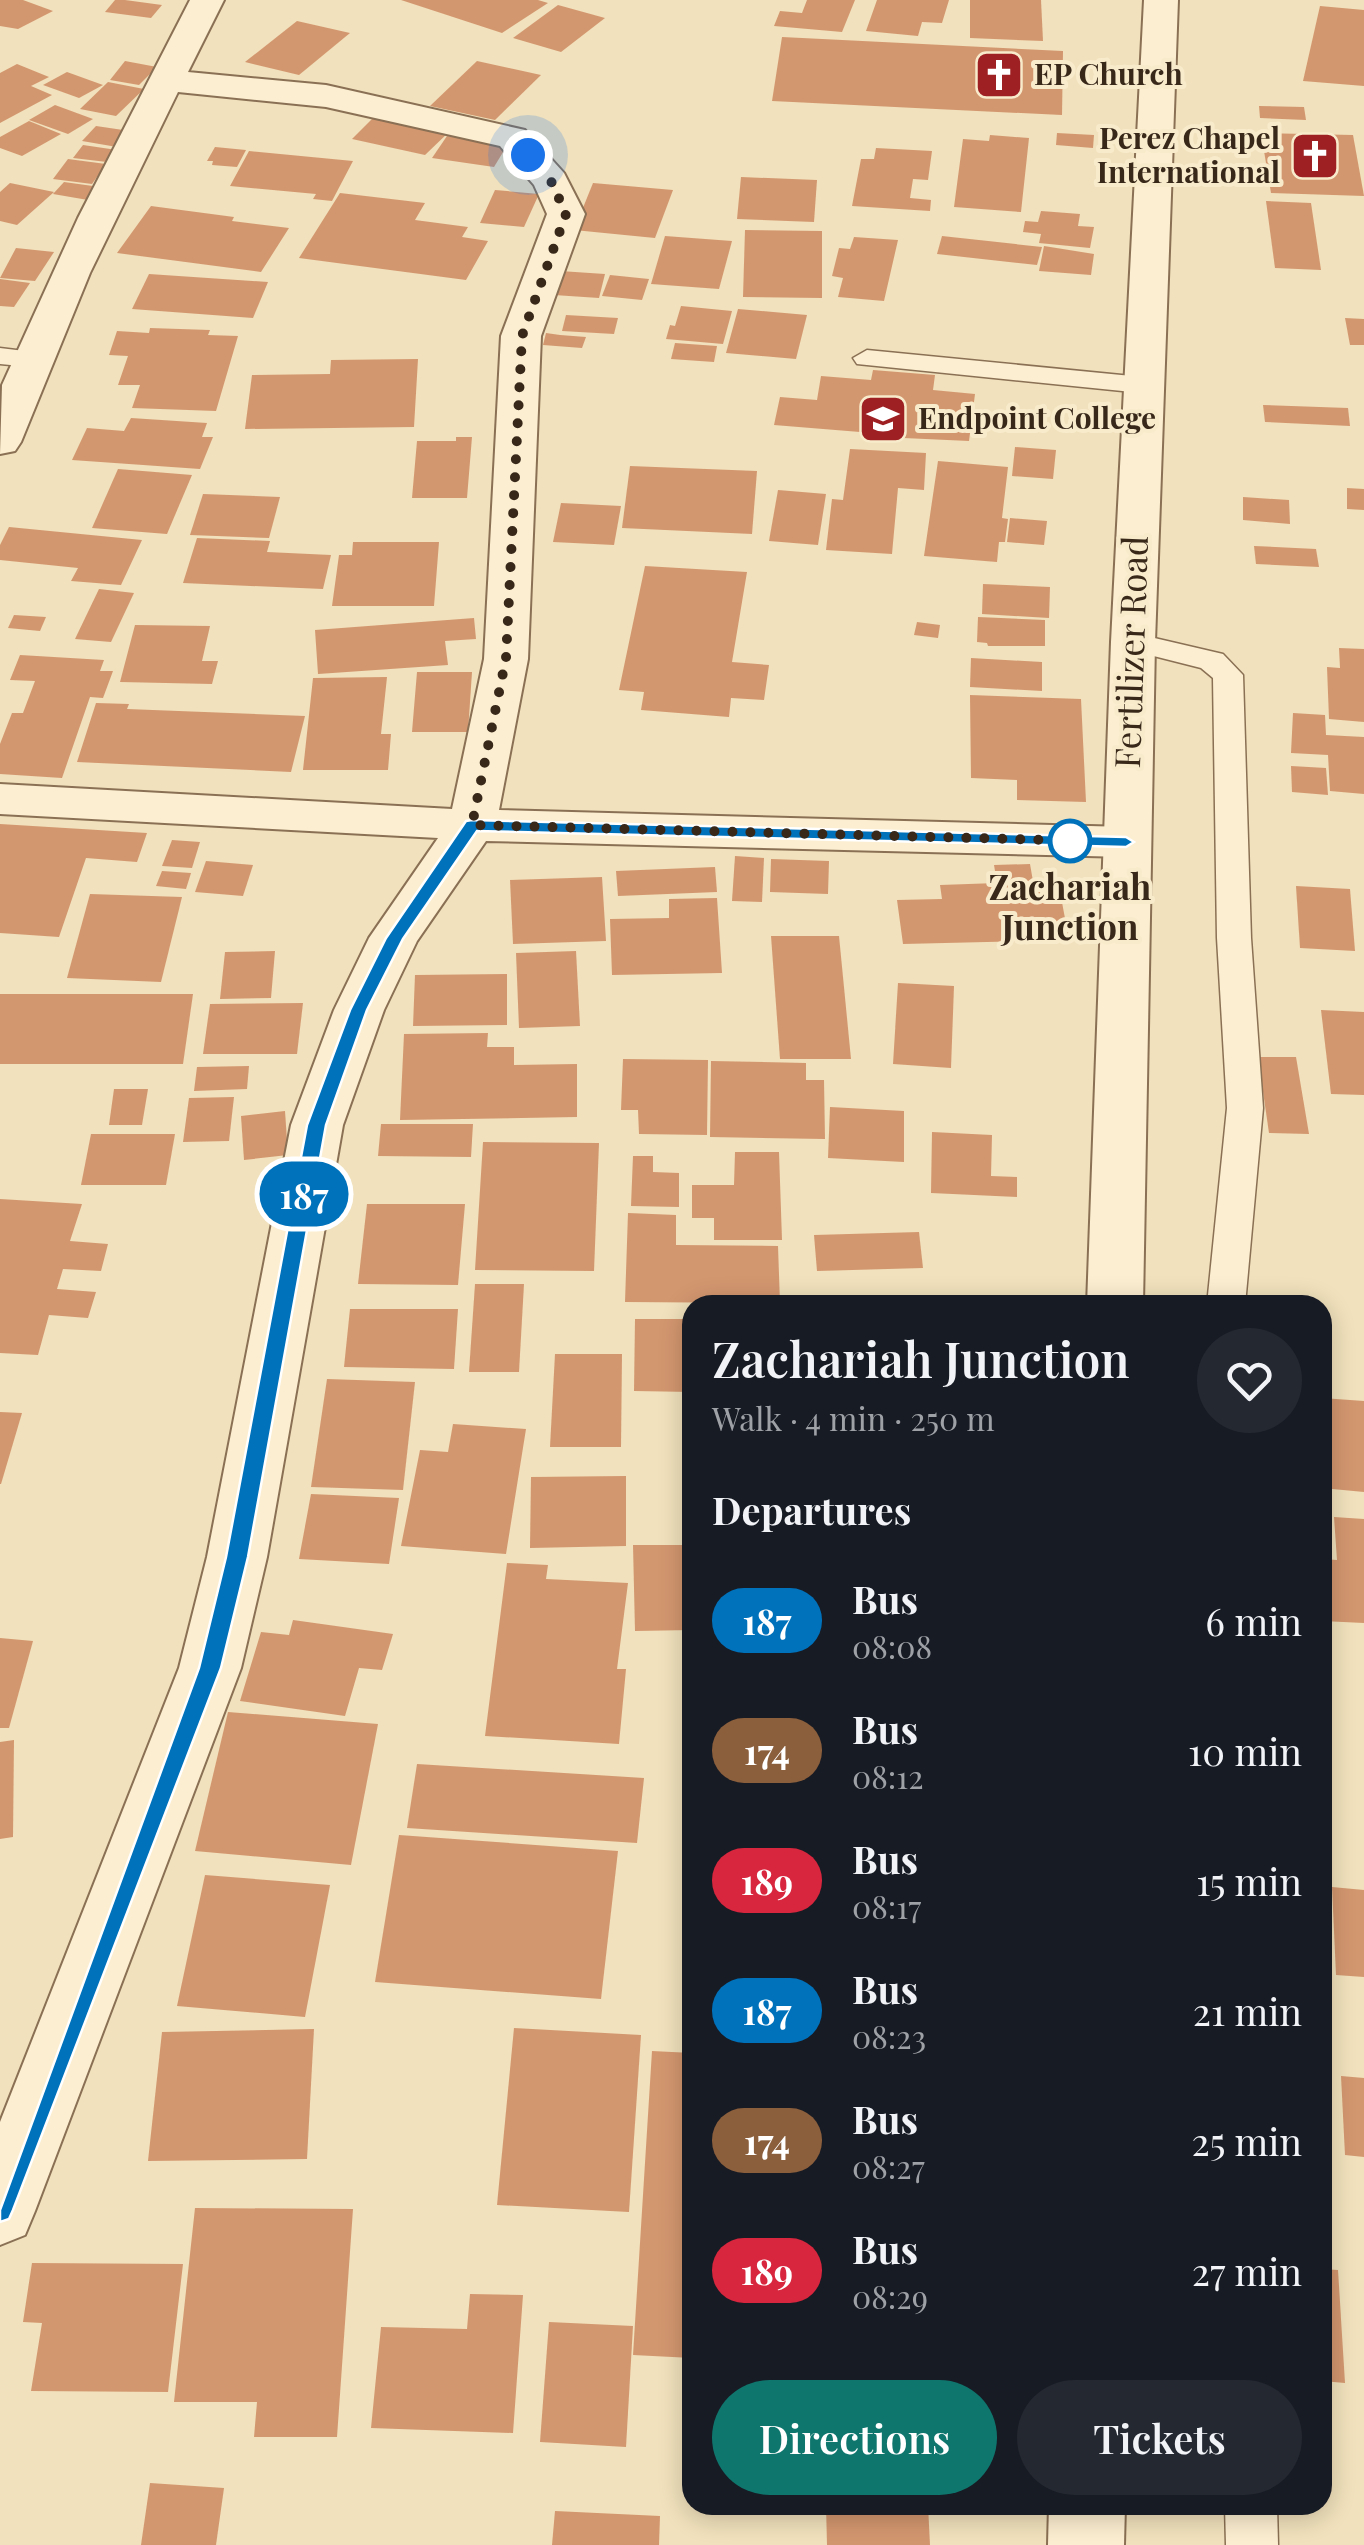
<!DOCTYPE html>
<html lang="en">
<head>
<meta charset="utf-8">
<style>
	:root { --surface:#171b24; --page:#242831; --text:#f1f3f6; --muted:#9ea1a6; --accent:#0f766e }
	body { margin:0; font-family:"Playfair Display",serif; background:var(--page); color:var(--text); height:100vh; display:flex; flex-direction:column; font-size:38px; white-space:nowrap }
	* { box-sizing:border-box; margin:0 }
	p { font-size:32px; color:var(--muted) }
	.icon { flex:none; width:55px; height:55px; fill:none; stroke:currentColor; stroke-width:2; stroke-linecap:round; stroke-linejoin:round }
	.map { position:relative; flex:1; overflow:hidden }
	.drawer { position:absolute; left:682px; top:1295px; width:650px; height:1220px; display:flex; flex-direction:column; background:var(--surface); border-radius:30px; box-shadow:0 5px 25px #0003 }
	.drawer>* { flex:none }
	.badge { padding:0 20px; border-radius:32px; font-size:35px; line-height:65px }
	.you { position:absolute; width:50px; height:50px; margin:-25px; border:8px solid #fff; border-radius:50%; background:#1a73e8; box-shadow:0 0 0 15px #1a73e833 }
	.map>.badge { position:absolute; translate:-50% -50%; box-shadow:0 0 0 5px #fff }
	h2 { padding:0 30px; font-size:38px; line-height:90px }
	.round { display:grid; place-items:center; flex:none; width:105px; height:105px; border-radius:52px; background:var(--page) }
	.head { display:flex; align-items:center; justify-content:space-between; height:170px; padding:0 30px }
	h1 { font-size:48px; font-weight:600; line-height:75px }
	.action { display:flex; gap:20px; margin-top:auto; padding:20px 30px }
	.action a { flex:1; height:115px; border-radius:60px; background:var(--accent); color:#fff; font-size:40px; font-weight:600; line-height:115px; text-align:center }
	.action a+a { background:var(--page); color:var(--text) }
	ul { padding:0; list-style:none }
	li { display:flex; align-items:center; gap:30px; height:130px; padding:0 30px }
	li div { flex:1 }
	li b { display:block; font-size:38px }
	li em { font-style:normal }
	li .badge { min-width:110px; font-weight:700; text-align:center }
	.map>svg:first-child { display:block }
</style>
</head>
<body>
<div class="map">
<svg width="1364" height="2545" viewBox="0 0 1364 2545">
	<rect width="100%" height="100%" fill="#f1e1bc"/>
	<g fill="#d3976f">
		<path d="M0,0h23l30,11 -35,18 -18,-3z"/>
		<path d="M115,0h10l37,5 -11,13 -46,-6z"/>
		<path d="M401,0h137l10,3 -46,30z"/>
		<path d="M807,0h48l-13,32 -68,-6 6,-15 22,2z"/>
		<path d="M877,0h72l-7,23 -20,-1 -4,14 -52,-5z"/>
		<path d="M970,0h71l2,41 -73,-3z"/>
		<path d="M558,5l47,13 -44,34 -48,-14z"/>
		<path d="M1320,6l44,4v76l-61,-5z"/>
		<path d="M297,21l53,12 -51,42 -54,-13z"/>
		<path d="M782,37l281,14 -1,64 -290,-14z"/>
		<path d="M125,61l32,6 -18,18 -29,-5z"/>
		<path d="M477,61l64,14 -46,45 -65,-14z"/>
		<path d="M17,64l32,13 -18,9 21,9 -52,28v-50z"/>
		<path d="M67,72l36,13 -24,13 -36,-13z"/>
		<path d="M108,82l36,7 -28,27 -36,-7z"/>
		<path d="M55,105l38,14 -25,15 -39,-14z"/>
		<path d="M1259,106l45,1 2,13 -46,-2z"/>
		<path d="M377,114l74,16 -26,25 -73,-16z"/>
		<path d="M29,121l32,13 -39,22 -22,-8v-11z"/>
		<path d="M96,126l34,5 -13,16 -35,-6z"/>
		<path d="M1057,133l37,2 -1,13 -37,-3z"/>
		<path d="M1261,133l92,2 11,61 -93,-3z"/>
		<path d="M990,135l39,3 -8,74 -67,-5 9,-68 26,2z"/>
		<path d="M447,136l61,8 -14,23 -62,-9z"/>
		<path d="M83,145l34,5 -10,12 -34,-4z"/>
		<path d="M215,147l31,3 -9,17 -25,-2 1,-4h-6z"/>
		<path d="M876,148l56,3 -4,29 -15,-1 -3,19 21,2 -1,11 -78,-5 9,-47h13z"/>
		<path d="M249,151l104,10 -21,40 -19,-2 3,-5 -86,-8z"/>
		<path d="M68,159l38,5 -14,20 -39,-5z"/>
		<path d="M741,177l76,3 -3,42 -77,-3z"/>
		<path d="M64,182l36,5 -12,13 -35,-6z"/>
		<path d="M10,183l44,9 -37,33 -17,-4v-29z"/>
		<path d="M593,183l80,7 -18,48 -81,-8z"/>
		<path d="M495,190l44,4 -15,33 -44,-4z"/>
		<path d="M340,193l85,10 -10,17 53,7 -6,10 26,4 -22,39 -167,-22z"/>
		<path d="M1266,201l45,2 10,67 -46,-2z"/>
		<path d="M151,206l83,11 -2,4 57,7 -28,44 -144,-19z"/>
		<path d="M1041,211l39,3 -2,12 16,1 -4,21 -51,-5 2,-9 -18,-2 2,-11 13,1z"/>
		<path d="M745,230l77,1v67l-79,-1z"/>
		<path d="M665,236l67,5 -13,48 -68,-5z"/>
		<path d="M942,236l100,11 -5,18 -100,-11z"/>
		<path d="M854,237l44,3 -14,61 -46,-4 5,-19 -11,-2 7,-28 11,1z"/>
		<path d="M1044,246l50,8 -3,21 -52,-4z"/>
		<path d="M16,248l38,4 -19,29 -35,-3z"/>
		<path d="M560,271l45,3 -6,24 -45,-3z"/>
		<path d="M149,274l119,8 -15,36 -121,-9z"/>
		<path d="M610,275l39,4 -7,21 -40,-4z"/>
		<path d="M0,279l30,4 -16,24 -14,-1z"/>
		<path d="M681,306l51,5 -9,33 -57,-5 4,-14 5,1z"/>
		<path d="M738,309l69,6 -11,44 -70,-6z"/>
		<path d="M566,315l52,3 -4,16 -52,-3z"/>
		<path d="M1345,318l19,1v26h-14z"/>
		<path d="M150,328l60,2 -2,5 30,1 -22,75 -84,-3 8,-23h-22l10,-29 -19,-1 8,-24 32,2z"/>
		<path d="M546,333l14,2 26,2 -4,11 -39,-3z"/>
		<path d="M675,343l42,3 -3,16 -43,-3z"/>
		<path d="M418,359l-4,68 -169,2 7,-54 78,-1 1,-14z"/>
		<path d="M873,370l62,5 -2,15 42,4 -6,47 -109,-5v-4l-86,-7 6,-28 37,3 4,-24 50,4z"/>
		<path d="M1263,405l85,3 2,18 -85,-4z"/>
		<path d="M131,418l76,5 -5,14h11l-13,32 -128,-9 15,-32 37,3z"/>
		<path d="M456,437h16l-5,61h-55l5,-57h39z"/>
		<path d="M1015,447l41,3 -3,29 -41,-3z"/>
		<path d="M850,449l76,4 -2,37 -26,-2 -6,66 -66,-4 6,-51 11,1z"/>
		<path d="M938,461l70,6 -6,51 6,1 -3,23h-6l-2,20 -73,-6z"/>
		<path d="M630,466l127,5 -5,63 -130,-6z"/>
		<path d="M118,469l74,6 -25,59 -75,-6z"/>
		<path d="M1347,488l17,1v21l-17,-1z"/>
		<path d="M778,490l48,4 -8,51 -49,-4z"/>
		<path d="M203,494l77,3 -11,41 -79,-3z"/>
		<path d="M1243,497l46,3 1,24 -47,-4z"/>
		<path d="M561,503l60,3 -7,39 -61,-3z"/>
		<path d="M1010,518l37,3 -3,24 -37,-3z"/>
		<path d="M9,527l133,13 -21,45 -50,-4 7,-13 -78,-8v-15z"/>
		<path d="M197,538l73,3 -3,11 64,3 -8,34 -140,-6z"/>
		<path d="M353,542h86l-5,64h-102l7,-51h13z"/>
		<path d="M1254,546l62,3 3,18 -63,-3z"/>
		<path d="M645,566l102,6 -15,90 37,3 -5,35 -33,-2 -2,19 -88,-7 3,-18 -25,-2z"/>
		<path d="M983,584l67,3 -1,31 -67,-4z"/>
		<path d="M99,589l35,4 -23,49 -36,-3z"/>
		<path d="M14,615l32,2 -6,14 -32,-3z"/>
		<path d="M978,617l67,3v26h-57l-1,-3 -10,-1z"/>
		<path d="M474,618l2,21 -31,2 3,24 -130,9 -3,-44z"/>
		<path d="M917,622l23,3 -2,13 -24,-3z"/>
		<path d="M135,625l75,1 -8,35h16l-6,23 -92,-2z"/>
		<path d="M1339,648l25,1v73l-35,-3 -2,-52 13,1z"/>
		<path d="M20,655l84,5 -4,11h13l-10,27 -13,-1 -28,81 -62,-4v-30l12,-31h11l12,-32 -25,-1z"/>
		<path d="M971,658l71,4v29l-72,-4z"/>
		<path d="M417,672h55l-4,60h-56z"/>
		<path d="M387,677l-6,57h10l-3,36h-85l10,-92z"/>
		<path d="M970,695l111,4 5,103 -69,-2v-20l-46,-2z"/>
		<path d="M96,703l33,1 -2,5 178,7 -14,56 -214,-10z"/>
		<path d="M1293,713l32,2 1,20 38,2v57l-34,-3 -2,-36 -37,-2z"/>
		<path d="M1291,766l35,2 2,27 -36,-3z"/>
		<path d="M0,824l147,9 -10,29 -51,-4 -27,79 -59,-4z"/>
		<path d="M172,840l28,2 -8,26 -30,-2z"/>
		<path d="M735,856l29,2 -2,44 -30,-1z"/>
		<path d="M771,859l58,2 -1,33 -58,-2z"/>
		<path d="M206,861l47,4 -10,31 -48,-4z"/>
		<path d="M1030,864l4,23 25,-1 10,54 -166,4 -6,-44 45,-1 -2,-14 57,-2 -3,-18z"/>
		<path d="M715,867l2,25 -99,4 -2,-25z"/>
		<path d="M162,871l29,2 -5,16 -30,-3z"/>
		<path d="M602,877l4,64 -93,3 -3,-64z"/>
		<path d="M1296,886l54,3 5,62 -55,-3z"/>
		<path d="M90,894l92,3 -21,85 -94,-4z"/>
		<path d="M717,898l5,75 -110,2 -2,-56 59,-1v-19z"/>
		<path d="M771,936h68l12,123h-71z"/>
		<path d="M275,951l-4,47 -51,1 5,-47z"/>
		<path d="M576,951l4,75 -61,2 -3,-75z"/>
		<path d="M507,974v51l-94,1 2,-51z"/>
		<path d="M898,983l56,3 -3,82 -58,-4z"/>
		<path d="M0,994h193l-10,70h-183z"/>
		<path d="M303,1003l-6,51h-94l7,-50z"/>
		<path d="M1321,1010l43,2v83l-33,-1z"/>
		<path d="M488,1033l-1,14h27v18l63,-1v53l-177,3 4,-86z"/>
		<path d="M1258,1057h38l13,77 -40,-1z"/>
		<path d="M623,1059l85,1 -1,75 -68,-1 -1,-24h-17z"/>
		<path d="M711,1061l95,2v17h18l1,59 -115,-2z"/>
		<path d="M249,1066l-2,23 -53,2 3,-24z"/>
		<path d="M114,1089h34l-6,36h-33z"/>
		<path d="M234,1097l-5,44 -46,1 6,-44z"/>
		<path d="M830,1107l74,4v51l-76,-4z"/>
		<path d="M285,1111l3,44 -44,5 -3,-44z"/>
		<path d="M381,1124h92l-2,33 -93,-1z"/>
		<path d="M932,1132l60,3 -1,41 26,1v20l-86,-4z"/>
		<path d="M91,1134h84l-9,51h-85z"/>
		<path d="M483,1142l116,1 -5,128 -119,-1z"/>
		<path d="M735,1152h44l3,88h-68v-22h-22v-33h42z"/>
		<path d="M633,1156h20v16l26,1v34l-48,-1z"/>
		<path d="M0,1199l82,5 -12,37 38,3 -7,27 -38,-2 -6,20 39,3 -8,26 -39,-3 -11,40 -38,-2z"/>
		<path d="M367,1204h98l-7,81 -100,-1z"/>
		<path d="M628,1213l48,2v30l102,1 2,57 -155,-1z"/>
		<path d="M919,1232l4,36 -106,3 -3,-36z"/>
		<path d="M475,1284h49l-5,88h-50z"/>
		<path d="M1039,1298l1,7h-43l-1,-6z"/>
		<path d="M350,1309h108l-4,60 -110,-2z"/>
		<path d="M635,1319h57v73l-58,-1z"/>
		<path d="M555,1354h67l-1,93h-71z"/>
		<path d="M327,1379l88,3 -12,108 -92,-3z"/>
		<path d="M1322,1398l42,3v91l-42,-4z"/>
		<path d="M0,1412l22,1 -21,71h-1z"/>
		<path d="M453,1424l73,5 -20,125 -105,-8 19,-96 28,2z"/>
		<path d="M626,1476v70l-96,2 1,-71z"/>
		<path d="M311,1494l88,4 -10,66 -90,-5z"/>
		<path d="M1334,1517l30,2v104l-42,-2v-62l15,1z"/>
		<path d="M633,1545h59v85l-57,1z"/>
		<path d="M507,1563l41,2 -2,14 82,4 -11,86h9l-7,75 -134,-8z"/>
		<path d="M293,1620l100,14 -11,36 -23,-2 -14,48 -105,-15 21,-69 28,3z"/>
		<path d="M0,1638l33,3 -24,87h-9z"/>
		<path d="M228,1712l150,12 -27,141 -156,-14z"/>
		<path d="M1322,1723h6l4,82 -10,-1z"/>
		<path d="M14,1740l-1,97 -13,2v-97z"/>
		<path d="M417,1764l227,14 -7,65 -230,-15z"/>
		<path d="M399,1835l219,16 -17,148 -226,-17z"/>
		<path d="M205,1875l125,10 -25,132 -128,-11z"/>
		<path d="M1332,1887l32,3v87l-28,-2z"/>
		<path d="M514,2028l127,7 -12,177 -132,-7z"/>
		<path d="M314,2029l-7,130 -159,2 14,-129z"/>
		<path d="M652,2051l40,2v305l-59,-3z"/>
		<path d="M1341,2076l23,2v79l-19,-2z"/>
		<path d="M195,2208l158,1 -16,228h-83l3,-35h-83z"/>
		<path d="M32,2263l151,1 -15,128 -137,-1 11,-68 -19,-1z"/>
		<path d="M1322,2269l16,1 7,113 -23,-2z"/>
		<path d="M470,2294l53,1 -10,138 -142,-5 10,-101 86,2z"/>
		<path d="M549,2322l84,4 -7,121 -86,-5z"/>
		<path d="M150,2483l74,5 -8,57h-75z"/>
		<path d="M826,2505h102l2,40h-103z"/>
		<path d="M555,2511l105,5 -1,29h-107z"/>
	</g>
	<g fill="none" stroke-linecap="round" stroke-linejoin="round">
		<g stroke="#8a7054" stroke-width="3">
			<g id="service">
				<path d="M0,348l41,5 4,6 -14,8 -31,-3z"/>
				<path d="M867,350l275,27 14,8 -14,8 -285,-29 -4,-6z"/>
				<path d="M1133,633l90,21 20,21 8,263 12,170 -18,197h-38l20,-197 -10,-170 -4,-260 -12,-10 -79,-20 -4,-6 4,-6z"/>
				<path d="M1225,2505h52l1,40h-52z"/>
			</g>
		</g>
		<g stroke="#8a7054" stroke-width="4">
			<path id="minor" d="M190,0h34l-36,72 138,13 199,45 39,43 21,41 -44,122 -13,323 -29,151 627,17 17,4 7,11 -7,11 -17,4 -640,-16 -69,100 -33,69 -41,115 -76,432 -26,111 -206,543 -10,24 -25,10v-123l179,-454 28,-111 84,-432 43,-115 35,-72 69,-100 -438,-24v-30l452,25 32,-150 17,-323 46,-122 -13,-29 -34,-39 -174,-39 -148,-15 -88,181 -69,169 -6,9 -15,3 2,-69 76,-167z"/>
		</g>
		<g stroke="#8a7054" stroke-width="4">
			<g id="tertiary">
				<path d="M1144,0h34l-23,642 -12,663h-56l24,-663z"/>
				<path d="M1049,2505h76l-1,40h-76z"/>
			</g>
		</g>
		<use href="#service" fill="#fceed0" fill-rule="evenodd"/>
		<use href="#minor" fill="#fceed0" fill-rule="evenodd"/>
		<use href="#tertiary" fill="#fceed0" fill-rule="evenodd"/>
	</g>
	<path fill="#0072bc" stroke="#fff" stroke-width="2.5" d="M472,820l654,17 8,5 -8,5 -649,-16 -74,108 -36,71 -41,115 -78,432 -27,111 -208,542 -4,9 -9,3v-12l199,-542 27,-111 81,-432 43,-115 36,-72 80,-117z"/>
	<g fill="none" stroke-linecap="round" stroke-linejoin="round">
		<path stroke="#38281a" stroke-width="10" stroke-dasharray="0 18" d="M528,155l23,26 15,33 -44,122 -16,322 -34,167 616,16h-18"/>
	</g>
	<defs>
		<g id="church-square" transform="scale(2.5)"><rect x="-9" y="-9" width="18" height="18" rx="4" fill="#9e2022" stroke="#f8ebcc"/><path d="M-1.2-6h2.4v3.5h3.3v2.4h-3.3V6h-2.4V-.1h-3.3v-2.4h3.3Z" fill="#fff"/></g>
		<g id="school-square" transform="scale(2.5)"><rect x="-9" y="-9" width="18" height="18" rx="4" fill="#9e2022" stroke="#f8ebcc"/><path d="M0-5L7-2L0 1L-7-2ZM-4 1L0 2.5L4 1V4Q0 6-4 4Z" fill="#fff"/></g>
	</defs>
	<g fill-rule="evenodd">
		<use href="#church-square" x="999" y="75"/>
		<use href="#church-square" x="1315" y="156"/>
		<use href="#school-square" x="883" y="419"/>
	</g>
	<circle fill="#fff" stroke="#0072bc" stroke-width="5" cx="1070" cy="841" r="20"/>
	<g text-anchor="middle" stroke-width="8" stroke-linejoin="round" paint-order="stroke">
		<g font-size="30" font-weight="bold" fill="#38281a" stroke="#f8ebcc" text-anchor="start">
			<text x="1034" y="85">EP Church</text>
			<text x="1280" y="149" text-anchor="end">Perez Chapel<tspan x="1280" dy="34">International</tspan></text>
			<text x="918" y="429">Endpoint College</text>
		</g>
		<g font-size="35" fill="#38281a" stroke="#f8ebcc">
			<text transform="translate(1132 652) rotate(-88)" y="12">Fertilizer Road</text>
		</g>
		<g font-size="35" font-weight="bold" fill="#38281a" stroke="#f8ebcc">
			<text x="1070" y="900">Zachariah<tspan x="1070" dy="40">Junction</tspan></text>
		</g>
	</g>
</svg>
<div class="you" style="left:528px;top:155px"></div>
<b class="badge" style="left:304px;top:1194px;background:#0072bc;color:#fff">187</b>
<section class="drawer">
<div class="head"><div><h1>Zachariah Junction</h1><p>Walk · 4 min · 250 m</p></div><a class="round"><svg class="icon" aria-label="heart" viewBox="0 0 24 24"><path d="M12 20l-8-8c-3-5 5-10 8-4 3-6 11-1 8 4z"/></svg></a></div>
<h2>Departures</h2>
<ul>
<li><span class="badge" style="background:#0072bc;color:#fff">187</span><div><b>Bus</b><p>08:08</p></div><em>6 min</em></li>
<li><span class="badge" style="background:#8b5e3c;color:#fff">174</span><div><b>Bus</b><p>08:12</p></div><em>10 min</em></li>
<li><span class="badge" style="background:#d7263d;color:#fff">189</span><div><b>Bus</b><p>08:17</p></div><em>15 min</em></li>
<li><span class="badge" style="background:#0072bc;color:#fff">187</span><div><b>Bus</b><p>08:23</p></div><em>21 min</em></li>
<li><span class="badge" style="background:#8b5e3c;color:#fff">174</span><div><b>Bus</b><p>08:27</p></div><em>25 min</em></li>
<li><span class="badge" style="background:#d7263d;color:#fff">189</span><div><b>Bus</b><p>08:29</p></div><em>27 min</em></li>
</ul>
<div class="action"><a>Directions</a><a>Tickets</a></div>
</section>
</div>
</body>
</html>
